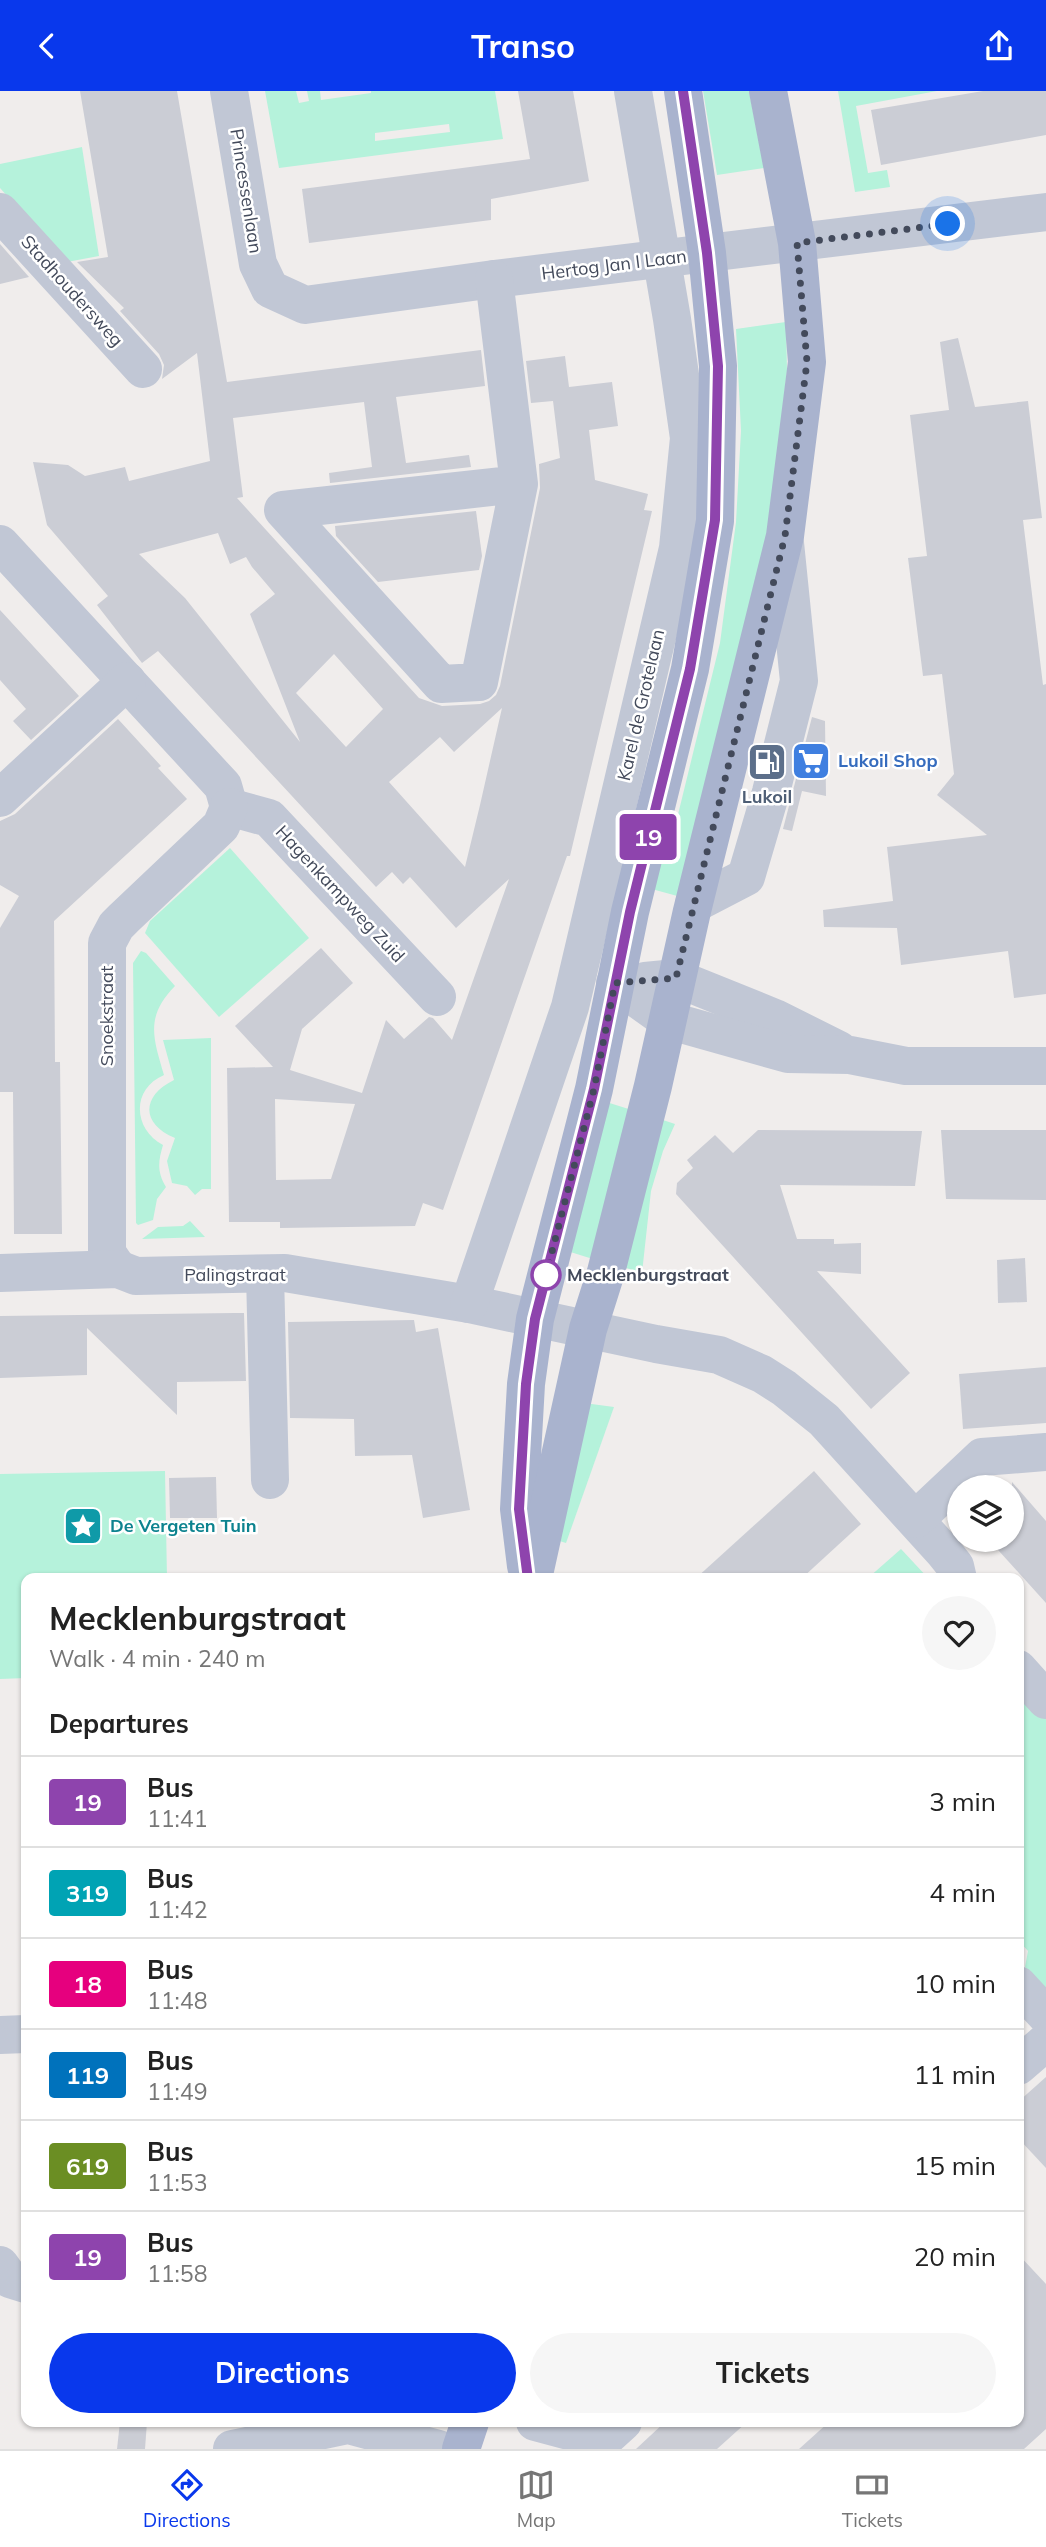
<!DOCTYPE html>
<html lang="en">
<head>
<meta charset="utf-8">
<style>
	:root { --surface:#fff; --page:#f6f6f6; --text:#222; --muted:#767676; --line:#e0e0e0; --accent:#0938ec }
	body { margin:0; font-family:Mulish,sans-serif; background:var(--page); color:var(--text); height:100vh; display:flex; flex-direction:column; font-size:26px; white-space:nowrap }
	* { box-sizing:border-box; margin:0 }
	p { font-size:23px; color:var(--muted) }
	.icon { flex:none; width:38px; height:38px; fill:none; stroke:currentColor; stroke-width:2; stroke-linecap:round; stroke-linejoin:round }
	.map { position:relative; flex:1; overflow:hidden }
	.sheet { position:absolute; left:21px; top:1482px; width:1003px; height:854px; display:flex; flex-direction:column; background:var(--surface); border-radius:14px; box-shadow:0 2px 5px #0004 }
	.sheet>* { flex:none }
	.badge { padding:0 14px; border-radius:5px; font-size:24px; line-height:46px }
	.tools { position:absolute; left:947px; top:1384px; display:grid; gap:14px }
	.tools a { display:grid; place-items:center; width:77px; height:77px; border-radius:50%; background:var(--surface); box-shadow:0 2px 5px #0004; font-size:35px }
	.you { position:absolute; width:35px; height:35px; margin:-18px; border:5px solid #fff; border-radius:50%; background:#1a73e8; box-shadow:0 0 0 10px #1a73e833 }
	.map>.badge { position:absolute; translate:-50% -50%; box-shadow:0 0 0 4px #fff }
	h2 { padding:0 28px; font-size:26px; line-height:63px }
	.round { display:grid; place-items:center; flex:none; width:74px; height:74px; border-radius:37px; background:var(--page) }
	.overview { display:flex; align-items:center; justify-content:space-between; height:119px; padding:0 28px }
	h1 { font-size:33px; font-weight:700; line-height:52px }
	.button { display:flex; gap:14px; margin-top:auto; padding:14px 28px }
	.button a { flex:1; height:80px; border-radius:42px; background:var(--accent); color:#fff; font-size:28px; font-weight:700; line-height:80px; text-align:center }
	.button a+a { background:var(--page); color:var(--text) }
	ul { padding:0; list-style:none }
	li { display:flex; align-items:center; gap:21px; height:91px; padding:0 28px; border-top:2px solid var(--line) }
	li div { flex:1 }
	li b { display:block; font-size:26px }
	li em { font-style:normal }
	li .badge { min-width:77px; font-weight:700; text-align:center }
	header { display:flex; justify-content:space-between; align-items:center; height:91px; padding:0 28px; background:var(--accent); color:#fff; font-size:32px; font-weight:700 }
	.tab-bar { display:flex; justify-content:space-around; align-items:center; height:98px; border-top:2px solid var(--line); background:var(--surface); font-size:19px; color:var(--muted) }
	.tab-bar a { display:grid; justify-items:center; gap:4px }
	.tab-bar .active { color:var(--accent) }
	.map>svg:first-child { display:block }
</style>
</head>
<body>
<header><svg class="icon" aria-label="back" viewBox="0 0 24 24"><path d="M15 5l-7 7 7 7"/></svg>Transo<svg class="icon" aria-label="share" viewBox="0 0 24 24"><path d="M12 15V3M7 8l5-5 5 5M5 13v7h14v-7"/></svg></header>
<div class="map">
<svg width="1046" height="2358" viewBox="0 0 1046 2358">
	<rect width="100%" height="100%" fill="#f0edec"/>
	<g fill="#b5f2db" fill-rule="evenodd">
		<path d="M265,0h31l3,12 10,-2 -2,-10h13l1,9 50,-7v-2h124l8,48 -224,29zM449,33l1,8 -75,9v-8z"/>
		<path d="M703,0h46l15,77 -47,7z"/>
		<path d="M838,0h99l-81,15 12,67 19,-3 3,17 -35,5z"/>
		<path d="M82,56l17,109 -32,6 -67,-74v-24z"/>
		<path d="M786,231l1,49 -18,156 -88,370 -33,-9 4,-28 20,-21 48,-196 16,-121 5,-91 -5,-102z"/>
		<path d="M230,757l79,90 -90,79 -74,-84 5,-12z"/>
		<path d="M141,860l5,2 29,33c-30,31 -22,51 -11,89 -33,14 -31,54 -1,70 -5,17 -6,27 3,42l-9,12 -4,21 -15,5 -2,-2 -3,-260z"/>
		<path d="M211,947v151h-9l-7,6 -8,-9 -15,-3 -5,-22 8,-23c-34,-14 -34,-42 -1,-58l-11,-40z"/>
		<path d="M600,1009l35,11 -39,149 -32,-10z"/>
		<path d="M654,1026l21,7 -12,27 -12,40 -9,82 -25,-8z"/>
		<path d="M190,1130l15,16 -63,2 16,-12 25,-1z"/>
		<path d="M584,1312l30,4 -48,136 -13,-4z"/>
		<path d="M165,1380l2,107 -141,1v99l-26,1v-205z"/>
		<path d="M901,1458l27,29h-60z"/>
		<path d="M1019,1595l27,31v274l-21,-24 3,-16 -9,-10z"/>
	</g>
	<g fill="#cbcdd5" fill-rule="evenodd">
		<path d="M80,0h97l50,291 254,-32 4,36 -89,11 10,66 63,-8 2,12 -141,16 -1,-10 43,-6 -8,-65 -131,16 10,79 -6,1 182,200 23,8 38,-2 9,-3 7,-6 4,-9 40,-198 -1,-24 21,-6 -7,-57 -22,2 -5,-42 39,-5 4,31 43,-5 6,44 -29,4 6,50 53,14 -4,16 8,1 -82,345h-3l-124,354 -20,-7 -8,23 -135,2v-6h-51l-2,-154 46,-1 -38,-41 86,-78 32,35 -51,46 -12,41 72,23 24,-73 18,19 25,-22 4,1 19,22 57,-161 -53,49 -46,-51 -7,7 -11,-12 -16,15 -218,-236 -16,12 -45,-58 11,-9 -61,-71 -14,-63 35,3 17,11 40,-9 4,14 81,-20 -13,-108 -35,26 2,-14 -5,-11 -39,-43 4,-3 -47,-46 31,-5zM218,442l12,31 16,-7 6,10 23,27 -25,20 50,128 -115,-144 -46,-44zM334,563l49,55 -37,38 -50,-54zM502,617l-22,97 -15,62 -76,-85 51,-45 14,15zM275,1008l80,5 -24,75 -55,1z"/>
		<path d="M518,0h55l16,90 -98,18v21l-182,23 -7,-54 228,-30z"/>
		<path d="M983,0h63v44l-165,30 -10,-55z"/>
		<path d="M0,153l29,33 -29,7z"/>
		<path d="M958,247l17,69 53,-6 14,117 -19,2 20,165 3,-1v310l-32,4 -6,-47 -107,14 -4,-37 -73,-1 -1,-17 70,-9 -6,-54 100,-12 -50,-40 17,-21 -12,-100 -19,2 -15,-118 19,-2 -17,-141 39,-5 -9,-68z"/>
		<path d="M476,420l6,45 -3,14 -101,12 -42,-46 -1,-10z"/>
		<path d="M0,519l79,86 -48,44 -18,-19 13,-12 -26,-29z"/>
		<path d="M812,626l13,4 1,75 -24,-5 -10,40 -9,-2z"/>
		<path d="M118,628l43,47 -3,2 29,31 -133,122 1,141h5l2,172h-48l-1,-142h-13v-164l19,-32 -19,-11v-64l15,-7z"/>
		<path d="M758,1039l164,1 -7,55 -135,-1 17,54h37v5l27,-1v31l-44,-3 93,102 -39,36 -195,-215 1,-11 16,-15 -6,-8 28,-25 18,18z"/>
		<path d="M941,1039h105v70l-100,-1z"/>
		<path d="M1025,1167l2,44 -29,1 -1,-43z"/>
		<path d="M234,1222h10l2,68 -69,1v33l-90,-87v47l-87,3v-62z"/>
		<path d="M414,1229l2,12 22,-4 32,182 -47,8 -11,-63 -57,1 -1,-37 -64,-1 -2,-96z"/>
		<path d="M1046,1276v56l-83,6 -4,-55z"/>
		<path d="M814,1380l47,53 -60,55h-106z"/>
		<path d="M216,1386l1,41h-47l-1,-40z"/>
		<path d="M1012,1391l34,39v82l-57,-63h23z"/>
		<path d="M1046,1986v91l-28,-30v-36z"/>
		<path d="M1018,2163l28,30v145l-22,20h-225l30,-27h189z"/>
		<path d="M120,2331h27l-2,27h-28z"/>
		<path d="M665,2331h82l-30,27h-81z"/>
	</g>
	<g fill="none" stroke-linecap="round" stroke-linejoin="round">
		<g stroke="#c1c7d5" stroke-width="38">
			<path d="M229,0l29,173 12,25 35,16 189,-26 552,-67"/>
			<path d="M0,121l143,157"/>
			<path d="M494,188l25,205 -236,26 158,174 38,-2 40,-198"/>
			<path d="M0,453l223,242 6,21"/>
			<path d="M0,707l127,-117"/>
			<path d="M229,716l40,11 168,179"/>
			<path d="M694,813l52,-27 25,-85 28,-111 -14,-138"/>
			<path d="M645,890l31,-3 99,40 64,32"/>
			<path d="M615,892l52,37 121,34 62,1 56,11h140"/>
			<path d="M118,1178l-11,-16v-310l9,-17 8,-8 97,-92 8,-19"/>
			<path d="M0,1182l118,-4 18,7 149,-3 184,31 187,40 63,11 43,19 22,14 40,32 119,131 12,15 3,13"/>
			<path d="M265,1183l5,206"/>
			<path d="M469,1213l101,-297 108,-459 11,-110 -17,-119 -39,-228"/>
			<path d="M916,1428l66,-62 64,-5"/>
			<path d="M1018,1578l28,31"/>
			<path d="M1018,1894l28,30"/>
			<path d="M0,1944l26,-1"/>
			<path d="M1018,1975l28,-24"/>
			<path d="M0,2174l10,14 16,5"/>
			<path d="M535,2331l68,18 20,-18"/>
			<path d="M232,2358l116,-24 91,24"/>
		</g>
		<g stroke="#a9b3ce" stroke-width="38">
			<path d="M526,1475l-7,-57 7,-125 9,-65 59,-230 36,-177 60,-243 25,-148 3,-155 -11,-113 -24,-162"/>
			<path d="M533,1488l55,-250 18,-57 47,-186 39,-175 93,-375 22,-174 -10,-119 -29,-152"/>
			<path d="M461,2358l9,-27"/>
		</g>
	</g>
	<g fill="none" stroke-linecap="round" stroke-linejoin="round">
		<g stroke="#fff" stroke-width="16">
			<path id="line" d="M528,1488l-9,-70 7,-125 9,-65 59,-230 36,-177 60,-243 25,-149 3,-154 -11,-113 -24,-162"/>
		</g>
		<use href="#line" stroke="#8e44ad" stroke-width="10"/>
		<path stroke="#434a5b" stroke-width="7" stroke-dasharray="0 12.6" d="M546,1184l48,-186 21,-106 61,-5 109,-442 22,-174 -10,-119 151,-19"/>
	</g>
	<defs>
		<g id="supermarket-square" transform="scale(2.0125)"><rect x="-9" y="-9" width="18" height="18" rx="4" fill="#3f7fe0" stroke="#fff"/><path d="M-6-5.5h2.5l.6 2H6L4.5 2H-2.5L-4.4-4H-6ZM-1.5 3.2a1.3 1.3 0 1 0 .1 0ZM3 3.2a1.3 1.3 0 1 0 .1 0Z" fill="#fff"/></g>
		<g id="fuel-square" transform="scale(2.0125)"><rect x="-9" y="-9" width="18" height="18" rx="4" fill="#5c6f8a" stroke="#fff"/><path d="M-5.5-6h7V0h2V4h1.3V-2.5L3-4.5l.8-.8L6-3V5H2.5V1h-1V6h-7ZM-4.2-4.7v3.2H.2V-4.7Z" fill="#fff"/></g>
		<g id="sight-square" transform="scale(2.0125)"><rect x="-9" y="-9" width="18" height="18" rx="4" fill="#0f9aa8" stroke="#fff"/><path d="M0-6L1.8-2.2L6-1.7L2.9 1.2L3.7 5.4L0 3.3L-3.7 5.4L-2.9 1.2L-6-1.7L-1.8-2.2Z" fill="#fff"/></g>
	</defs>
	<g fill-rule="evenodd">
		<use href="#supermarket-square" x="811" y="670"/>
		<use href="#fuel-square" x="767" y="671"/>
		<use href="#sight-square" x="83" y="1435"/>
	</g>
	<circle fill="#fff" stroke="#8e44ad" stroke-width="3.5" cx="546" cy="1184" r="14"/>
	<g text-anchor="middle" stroke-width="5" stroke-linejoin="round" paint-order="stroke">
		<g font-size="18" fill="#434a5b" stroke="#fff">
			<text transform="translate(246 100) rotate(81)" y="6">Princessenlaan</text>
			<text transform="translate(614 174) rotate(-7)" y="6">Hertog Jan I Laan</text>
			<text transform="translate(72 200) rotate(48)" y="6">Stadhoudersweg</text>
			<text transform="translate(641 614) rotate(-77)" y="6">Karel de Grotelaan</text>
			<text transform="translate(340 803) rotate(47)" y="6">Hagenkampweg Zuid</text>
			<text transform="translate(107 925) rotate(-90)" y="6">Snoekstraat</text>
			<text x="235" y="1190">Palingstraat</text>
		</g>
		<g font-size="18" font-weight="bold" fill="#366cbe" stroke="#fff" text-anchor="start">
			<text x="838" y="676">Lukoil Shop</text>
		</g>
		<g font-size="18" font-weight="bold" fill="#4e5e75" stroke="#fff">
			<text x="767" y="712">Lukoil</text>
		</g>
		<g font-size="18" font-weight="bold" fill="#434a5b" stroke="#fff" text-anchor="start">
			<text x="567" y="1190">Mecklenburgstraat</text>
		</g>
		<g font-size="18" font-weight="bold" fill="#0d838f" stroke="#fff" text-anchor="start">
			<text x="110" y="1441">De Vergeten Tuin</text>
		</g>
	</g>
</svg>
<div class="tools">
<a><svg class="icon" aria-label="layers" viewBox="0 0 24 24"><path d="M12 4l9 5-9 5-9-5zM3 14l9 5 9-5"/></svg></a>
</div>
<div class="you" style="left:948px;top:133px"></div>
<b class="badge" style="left:648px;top:746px;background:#8e44ad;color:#fff">19</b>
<section class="sheet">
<div class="overview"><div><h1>Mecklenburgstraat</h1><p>Walk · 4 min · 240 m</p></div><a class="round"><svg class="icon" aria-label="heart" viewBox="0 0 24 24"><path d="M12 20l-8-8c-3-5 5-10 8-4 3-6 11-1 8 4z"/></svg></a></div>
<h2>Departures</h2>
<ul>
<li><span class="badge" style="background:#8e44ad;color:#fff">19</span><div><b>Bus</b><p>11:41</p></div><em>3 min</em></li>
<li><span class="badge" style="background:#00a3b4;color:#fff">319</span><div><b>Bus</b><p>11:42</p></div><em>4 min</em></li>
<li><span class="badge" style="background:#e6007e;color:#fff">18</span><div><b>Bus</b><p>11:48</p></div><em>10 min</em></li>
<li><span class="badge" style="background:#0072bc;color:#fff">119</span><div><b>Bus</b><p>11:49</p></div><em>11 min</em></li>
<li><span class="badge" style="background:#6b8e23;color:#fff">619</span><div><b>Bus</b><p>11:53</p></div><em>15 min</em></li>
<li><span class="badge" style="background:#8e44ad;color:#fff">19</span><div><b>Bus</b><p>11:58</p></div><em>20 min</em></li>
</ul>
<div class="button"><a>Directions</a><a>Tickets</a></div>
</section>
</div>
<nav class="tab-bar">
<a class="active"><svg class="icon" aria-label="directions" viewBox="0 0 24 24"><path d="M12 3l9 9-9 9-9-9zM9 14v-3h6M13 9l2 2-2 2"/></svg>Directions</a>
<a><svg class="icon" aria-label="map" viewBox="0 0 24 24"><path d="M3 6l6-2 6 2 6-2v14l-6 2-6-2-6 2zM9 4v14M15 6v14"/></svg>Map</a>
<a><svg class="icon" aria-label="tickets" viewBox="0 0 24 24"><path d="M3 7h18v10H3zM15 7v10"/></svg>Tickets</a>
</nav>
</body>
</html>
